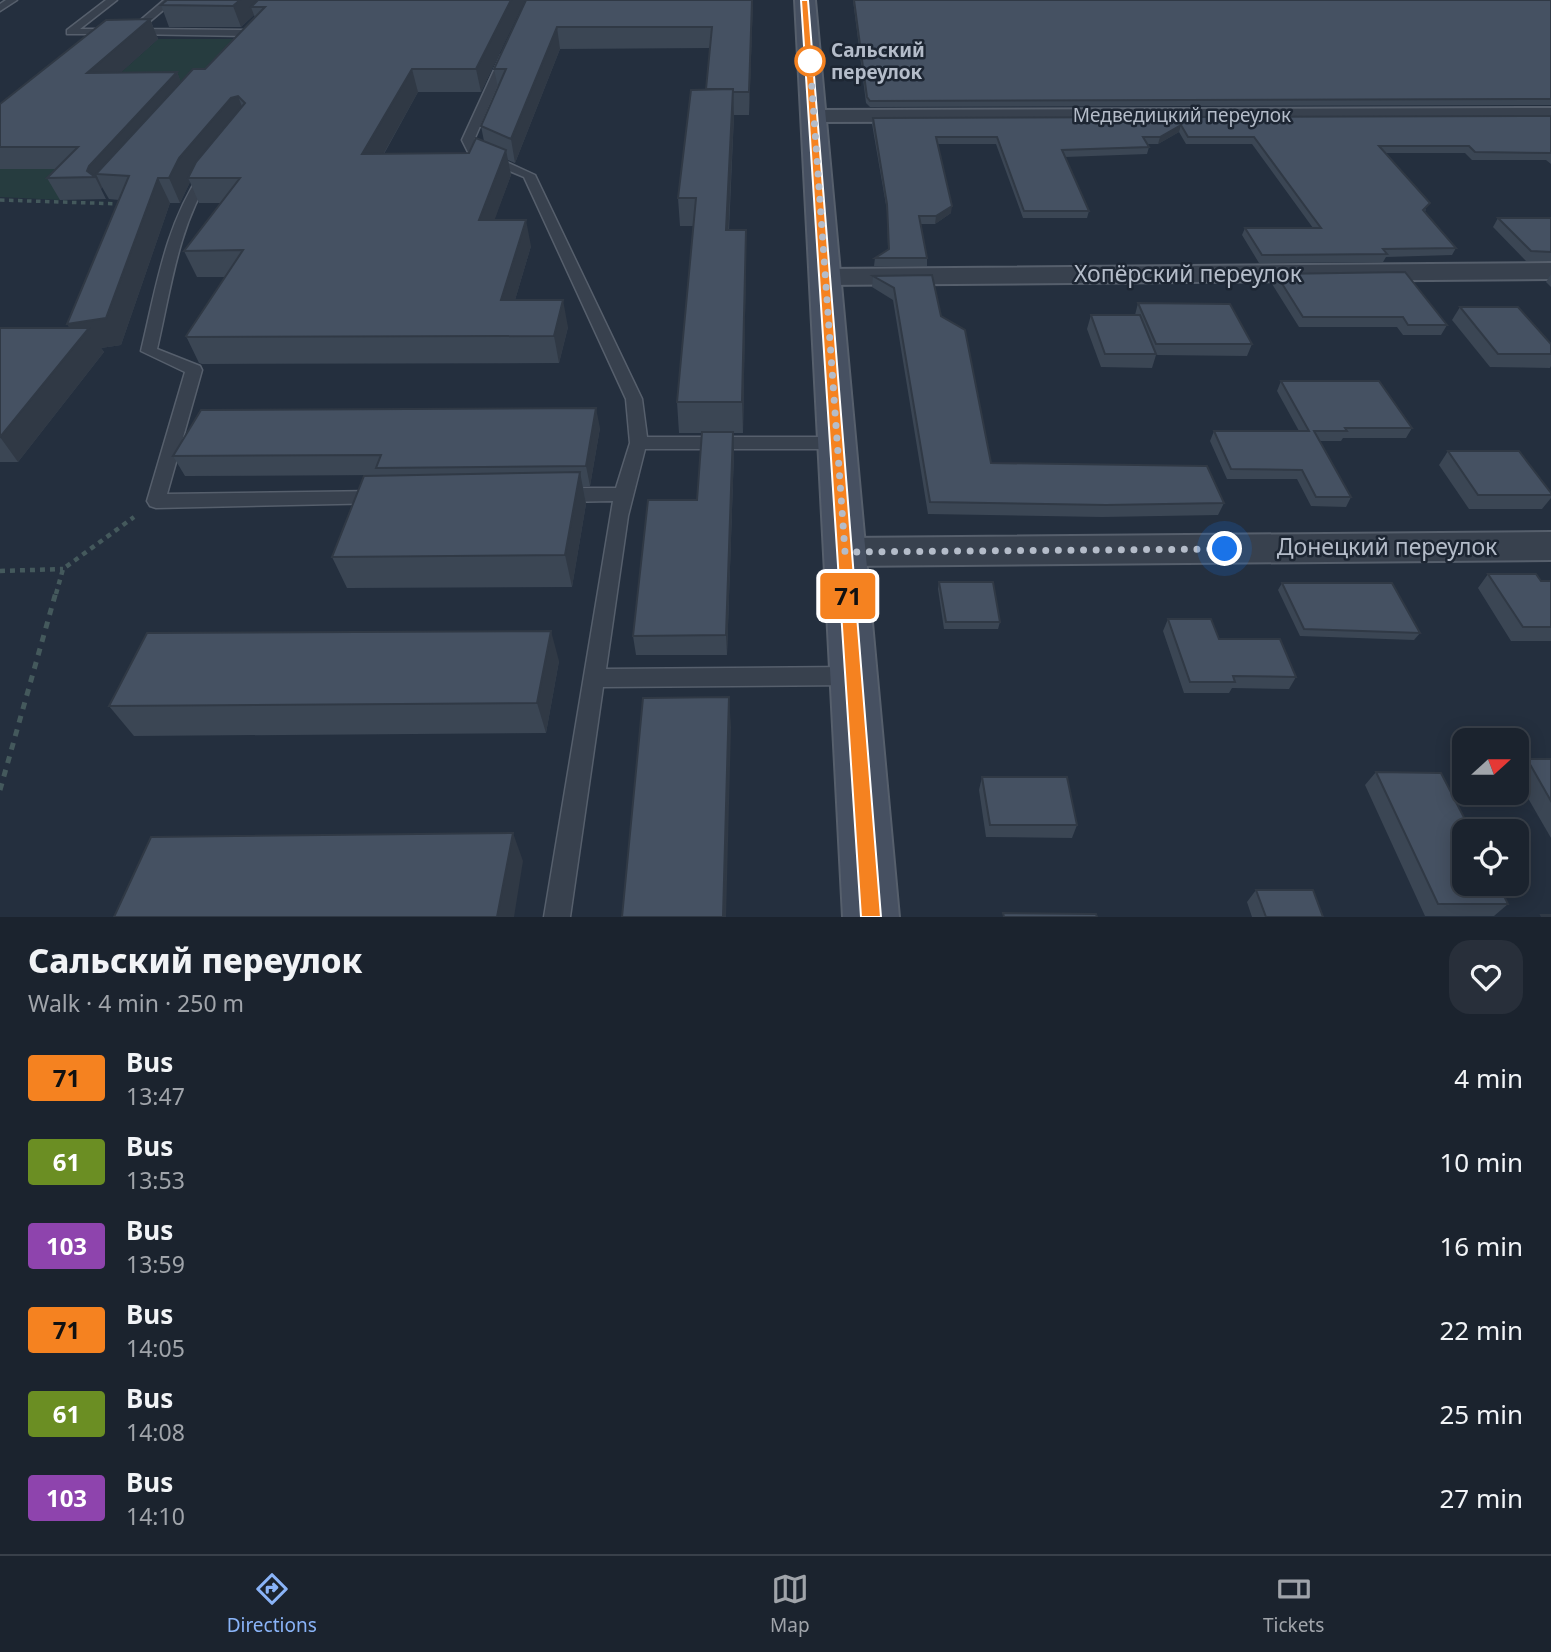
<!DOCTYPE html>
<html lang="en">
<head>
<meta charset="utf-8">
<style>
	:root { --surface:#1b232e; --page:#282f3a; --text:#f1f3f6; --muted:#a0a4aa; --line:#39404a; --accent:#8ab4f8 }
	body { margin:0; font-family:"Noto Sans",sans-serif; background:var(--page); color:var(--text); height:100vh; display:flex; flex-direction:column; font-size:26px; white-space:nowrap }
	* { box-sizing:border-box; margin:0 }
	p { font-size:23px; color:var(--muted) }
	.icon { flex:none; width:38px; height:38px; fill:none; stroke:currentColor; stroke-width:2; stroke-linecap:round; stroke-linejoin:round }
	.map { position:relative; height:917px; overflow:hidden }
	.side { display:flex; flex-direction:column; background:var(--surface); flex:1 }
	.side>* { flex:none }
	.badge { padding:0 14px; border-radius:5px; font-size:24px; line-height:46px }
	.needle { width:46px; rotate:69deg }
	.fabs { position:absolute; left:1452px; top:728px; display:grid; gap:14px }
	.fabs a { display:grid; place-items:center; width:77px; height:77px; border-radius:14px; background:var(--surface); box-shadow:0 4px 18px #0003,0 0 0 2px var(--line); font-size:35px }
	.you { position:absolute; width:35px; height:35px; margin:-18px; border:5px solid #fff; border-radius:50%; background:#1a73e8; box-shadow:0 0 0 10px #1a73e833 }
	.map>.badge { position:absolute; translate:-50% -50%; box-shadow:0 0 0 4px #fff }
	.round { display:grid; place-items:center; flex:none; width:74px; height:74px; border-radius:21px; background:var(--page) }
	.head { display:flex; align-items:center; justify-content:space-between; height:119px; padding:0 28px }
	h1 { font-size:33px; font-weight:800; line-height:52px }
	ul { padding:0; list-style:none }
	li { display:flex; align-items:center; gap:21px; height:84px; padding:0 28px }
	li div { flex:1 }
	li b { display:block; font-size:26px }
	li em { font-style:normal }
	li .badge { min-width:77px; font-weight:700; text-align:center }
	.tabs { display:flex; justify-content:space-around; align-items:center; height:98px; border-top:2px solid var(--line); background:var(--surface); font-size:19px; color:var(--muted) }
	.tabs a { display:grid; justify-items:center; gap:4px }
	.tabs .active { color:var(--accent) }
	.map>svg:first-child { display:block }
</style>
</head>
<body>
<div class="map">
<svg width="1551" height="917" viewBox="0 0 1551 917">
	<rect width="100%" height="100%" fill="#242f3e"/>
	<path fill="#263c3f" d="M158,39h82l-30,28 -48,26 -102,107 -60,-3v-28h14z"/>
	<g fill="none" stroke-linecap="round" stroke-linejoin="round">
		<g stroke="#565f6c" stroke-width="3">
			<g id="service">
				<path d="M6,0h11l-17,11v-7z"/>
				<path d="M106,0h11l-37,29h30l3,1v4h-46v-4z"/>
				<path d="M164,0h11l-34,29 105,1 5,3 -5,3 -117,-2v-4z"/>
				<path d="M501,55l9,2 -36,83 4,9 57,26 107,224 5,38h190l9,6 -9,6h-192l-17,67 -22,153 247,-2 8,3 3,6 -3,6 -8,3 -250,2 -33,230h-26l69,-416 -52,1 -6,-2 -3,-5 3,-5 6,-2h55l14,-45 -4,-44 -102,-222 -55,-23 -7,-14z"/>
				<path d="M202,171l10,3c-34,52 -41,115 -55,175l43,17 2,4 -35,124 212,-3 6,2 3,5 -3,5 -229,5 -6,-2 -3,-5 38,-129 -44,-21c15,-62 24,-126 61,-180z"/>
			</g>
		</g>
		<g stroke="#565f6c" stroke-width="4">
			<g id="minor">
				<path d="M1551,108v12l-737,2 -11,-6 11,-6z"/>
				<path d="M1551,263v16l-726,6 -10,-2 -4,-6 4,-6 10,-2z"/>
				<path d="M1551,532v28l-706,6 -13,-4 -5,-10 5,-10 13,-4z"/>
			</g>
		</g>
		<g stroke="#565f6c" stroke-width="4">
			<path id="secondary" d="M795,0h20l84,917h-56z"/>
		</g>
		<path stroke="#44595c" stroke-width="3.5" stroke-dasharray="4.5 4.5" stroke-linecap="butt" d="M0,200l121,4"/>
		<g stroke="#44595c" stroke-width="4.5" stroke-dasharray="5 5" stroke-linecap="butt">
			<path d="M0,571l63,-2"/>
			<path d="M56,594l7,-25 71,-52"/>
		</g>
		<path stroke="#44595c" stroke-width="5" stroke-dasharray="7 7" stroke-linecap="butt" d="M0,790l56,-198"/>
		<use href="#service" fill="#38414e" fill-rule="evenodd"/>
		<use href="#minor" fill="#38414e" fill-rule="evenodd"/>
		<use href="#secondary" fill="#465061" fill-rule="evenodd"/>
	</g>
	<g fill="#3b4654">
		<path d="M167,0h358l-44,92h-63l-34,62 85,-1 15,-12 -3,-15 17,-38 -4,-19 32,-69h227l-4,115h-15l-5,115h17v29l-3,174h-10l1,19 -7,203h-91l-3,-19 64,-136 5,-67h-23l-2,-31 16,-176h-13l-2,-28 28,-109 4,-41 -150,1 -45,114 -7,-3 3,15 -17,45 37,26 -16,54 53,27 -9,36 -357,1 -3,-1 -13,-27 40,-59h-29l-13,-26 37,-48h-22l-9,-21 -10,21h-10l-49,142 -20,3 3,4 -86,110h-18v-134h70l-3,-4 52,-124 -10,-1 -7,-12 -1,2 5,10 -46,1 -13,-22 9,-9h-56v-65l150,-85 8,20 -38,34 57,-1 4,11 24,-14 50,-51 -1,-3 -13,12h-72l-8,-22z"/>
		<path d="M853,0h698v105l-681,2 -4,-4z"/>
		<path d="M1551,116v48l-5,-4h-74l-7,-7h-80l41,57 -2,2 32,36 -4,7 -66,2 -3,5 -124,1 -17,-28 3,-7h68l-61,-84h-66l-7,-12 -21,12h-11l2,3 -2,7 -82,3 24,54 -2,7h-64l-27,-74h-58l13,69 -16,11h-14l6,34v8h-53l1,-8 13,-8 -1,-39 -15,-87 1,-6z"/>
		<path d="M1498,218h53v43h-25l-33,-34z"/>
		<path d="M1276,274l171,51 -6,10h-38l-6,-8h-98l-27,-43z"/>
		<path d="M1551,274v13l-5,-5z"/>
		<path d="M873,276l68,40 50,147 233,40 -6,12 -116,2 -174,-3 -35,-214 -21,-13z"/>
		<path d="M1138,303l114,41 -5,12 -91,-1 -4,13 -51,-1 -14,-38 4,-14h44z"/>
		<path d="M1460,307l91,37v22l-1,2 -60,-1 -38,-47z"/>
		<path d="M1281,381l131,47 -6,10h-63l-2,3h-21l31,56 -5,10 -35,-1 -14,-27h-70l-17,-38 4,-10h85l-22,-40z"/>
		<path d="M600,428l-10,58h-7l3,18 -14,83 -225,1 -15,-31 47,-82 -194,1 -12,-20z"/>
		<path d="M1448,451l103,42v5l-9,11h-73l-30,-44z"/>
		<path d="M1488,574l53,7h10v60h-40l-33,-53z"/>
		<path d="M939,582l61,40 -2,7h-54l-6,-40z"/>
		<path d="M1282,583l138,50 -6,7 -114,-4 -22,-46z"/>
		<path d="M1168,619l51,20 77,38 -7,12 -57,-1 -3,5h-45l-21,-62z"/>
		<path d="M559,661l-13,72 -412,3 -25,-30z"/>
		<path d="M1527,759h24v79l-34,-59v-11z"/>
		<path d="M1376,772l132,132 -14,12h-69l-60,-131z"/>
		<path d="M982,777l95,48 -5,13 -86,-1 -7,-47z"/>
		<path d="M1256,890l67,27h-71l-5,-15z"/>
	</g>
	<g fill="#303945">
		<path d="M240,0h29l-18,7 3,8 -13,12 -8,-21z"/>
		<path d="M511,0h14l-44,92 -5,-23z"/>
		<path d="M752,0h1l-4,115v-23z"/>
		<path d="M150,19l8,20 -61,55 -10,-21z"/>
		<path d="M557,27l3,22 -45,114 -4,-24z"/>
		<path d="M412,69l6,23 -48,86 -8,-24z"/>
		<path d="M177,72l8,20 -89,82 6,13 -1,2 -6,-12 -8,-6 2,-5z"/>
		<path d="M733,89l1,27 -7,143 -1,-29z"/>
		<path d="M238,96l9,24 -59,58 2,4 -10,21 -11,-25 10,-20 52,-60z"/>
		<path d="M1181,125l-2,7 -21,12 2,-7z"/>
		<path d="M506,150l5,25 -26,71 -6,-26z"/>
		<path d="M158,178l12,25 -49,142 -20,3 3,4 -86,110 -18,-25 78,-96 -11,-17z"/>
		<path d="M952,206l-1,7 -16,11 1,-8z"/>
		<path d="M526,220l5,26 -24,81 -6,-27z"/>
		<path d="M746,230v29l-3,174 -1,-31z"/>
		<path d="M563,300l5,27 -9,36 -5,-27z"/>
		<path d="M596,408l4,20 -10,58 -4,-20z"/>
		<path d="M733,432l1,20 -7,203 -1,-20z"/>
		<path d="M580,472l6,32 -14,83 -7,-32z"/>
		<path d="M551,631l8,30 -13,72 -9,-30z"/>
		<path d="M729,697l2,30 -5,190h-3z"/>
		<path d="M513,833l10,28 -9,56h-17z"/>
	</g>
	<g fill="#455162" stroke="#303945" stroke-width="2">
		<path d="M167,0h73l-7,6 -72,-1z"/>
		<path d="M258,0h253l-35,69h-64l-50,85 107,-1 7,-15 30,12 -27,70h47l-25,80h62l-9,36 -366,1 -2,-1 57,-86 -59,1 56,-73h-52l8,-16 49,-59 -7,-7 -7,2 -52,60 -10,20h-11l-52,140 -39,6 62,-148 -33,-2 97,-105h12l60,-62h-14z"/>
		<path d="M526,0h226l-3,92h-16v-3h-27l6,-62h-155l-46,112 -30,-13 25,-57h-12z"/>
		<path d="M854,0h697v99l-681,2 -3,-4z"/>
		<path d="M150,19l-63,54 90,-1 -88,94 -2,5 8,6 -48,1 31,-31h-78v-43l106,-84z"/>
		<path d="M733,89l-7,141h20l-4,172h-65l19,-204h-18l13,-108z"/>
		<path d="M1551,116v37l-76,-1 -6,-6h-90l51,57 -7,7 33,38 -73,1 4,5 -125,1 -17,-27h76l-67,-91h-66l-7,-12 -21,12h-17l6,10 -87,3 27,61h-65l-27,-74h-61l16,69 -16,10h-17l8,42h-52l14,-9 -2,-45 -14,-86z"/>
		<path d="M1498,218h53v34l-20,-1z"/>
		<path d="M1405,272l42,53h-39l-5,-8h-100l-27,-43z"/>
		<path d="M932,275l9,41 24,14 26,133 216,3 17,37 -118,2 -176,-3 -36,-214 -21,-12z"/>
		<path d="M1138,303l92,1 22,40h-96z"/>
		<path d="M1460,307h58l33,37v10h-53z"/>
		<path d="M1091,315h49l16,39h-51z"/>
		<path d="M0,328h89l-89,109z"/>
		<path d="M1281,381h98l33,47h-67l2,3h-33l37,66h-35l-14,-27 -71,-1 -17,-38h95z"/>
		<path d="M596,408l-10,58 -210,2 5,-13 -208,1 28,-46z"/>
		<path d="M702,432h31l-7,203 -93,1 15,-136h49z"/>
		<path d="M1448,451h71l32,42v2h-73z"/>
		<path d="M580,472l-15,83 -233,2 32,-81z"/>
		<path d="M1488,574h48l5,7h10v46h-28z"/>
		<path d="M939,582h54l7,40h-54z"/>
		<path d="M1282,583h110l28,50 -116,-4z"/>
		<path d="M1168,619h43l8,20h61l16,38 -63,-1 2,6h-45z"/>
		<path d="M551,631l-14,72 -428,3 38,-73z"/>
		<path d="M729,697l-6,220h-101l21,-219z"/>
		<path d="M1527,759h24v42z"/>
		<path d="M1376,772l65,1 30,58h-6v53h33l10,20h-70z"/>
		<path d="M982,777h85l10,48h-87z"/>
		<path d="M513,833l-16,84h-383l37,-80z"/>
		<path d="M1256,890h57l10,27h-57z"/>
		<path d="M1003,913l93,1 1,3h-93z"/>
		<path d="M1541,915h10v2h-9z"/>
	</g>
	<path fill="#f58220" stroke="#fff" stroke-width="2" d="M801,0h7l73,917h-20z"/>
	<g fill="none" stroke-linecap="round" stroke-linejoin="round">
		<path stroke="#b4bcc9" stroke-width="7" stroke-dasharray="0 12.6" d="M810,61l35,491 380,-3"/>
	</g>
	<circle fill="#fff" stroke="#f58220" stroke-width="3.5" cx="810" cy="61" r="14"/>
	<g text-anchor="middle" stroke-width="5" stroke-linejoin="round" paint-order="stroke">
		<g font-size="19" font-weight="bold" fill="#b4bcc9" stroke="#1d2633" text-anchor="start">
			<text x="831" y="57">Сальский<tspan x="831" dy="22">переулок</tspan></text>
		</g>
		<g font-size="19" fill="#b4bcc9" stroke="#1d2633">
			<text x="1182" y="122">Медведицкий переулок</text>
		</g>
		<g font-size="23" fill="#b4bcc9" stroke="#1d2633">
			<text x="1188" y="282">Хопёрский переулок</text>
			<text x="1387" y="555">Донецкий переулок</text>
		</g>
	</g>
</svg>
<div class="fabs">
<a><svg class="needle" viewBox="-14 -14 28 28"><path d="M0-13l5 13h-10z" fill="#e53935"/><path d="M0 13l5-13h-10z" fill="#a0a4aa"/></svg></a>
<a><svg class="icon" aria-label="locate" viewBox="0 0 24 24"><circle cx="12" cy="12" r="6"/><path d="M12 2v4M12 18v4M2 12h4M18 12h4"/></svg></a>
</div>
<div class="you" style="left:1225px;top:549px"></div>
<b class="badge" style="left:848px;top:596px;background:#f58220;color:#111">71</b>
</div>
<section class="side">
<div class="head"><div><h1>Сальский переулок</h1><p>Walk · 4 min · 250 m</p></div><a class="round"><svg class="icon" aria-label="heart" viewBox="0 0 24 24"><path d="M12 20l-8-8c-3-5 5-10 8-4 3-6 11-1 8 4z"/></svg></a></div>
<ul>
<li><span class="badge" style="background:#f58220;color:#111">71</span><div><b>Bus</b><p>13:47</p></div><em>4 min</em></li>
<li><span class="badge" style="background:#6b8e23;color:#fff">61</span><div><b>Bus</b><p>13:53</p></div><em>10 min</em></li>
<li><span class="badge" style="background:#8e44ad;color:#fff">103</span><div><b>Bus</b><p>13:59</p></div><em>16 min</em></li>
<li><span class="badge" style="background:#f58220;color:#111">71</span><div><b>Bus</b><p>14:05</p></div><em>22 min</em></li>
<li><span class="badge" style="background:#6b8e23;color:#fff">61</span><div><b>Bus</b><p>14:08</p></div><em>25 min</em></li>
<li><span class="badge" style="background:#8e44ad;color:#fff">103</span><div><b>Bus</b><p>14:10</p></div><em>27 min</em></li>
</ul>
</section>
<nav class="tabs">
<a class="active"><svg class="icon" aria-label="directions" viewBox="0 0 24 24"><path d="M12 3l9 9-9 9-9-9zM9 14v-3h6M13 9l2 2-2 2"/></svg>Directions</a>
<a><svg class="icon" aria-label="map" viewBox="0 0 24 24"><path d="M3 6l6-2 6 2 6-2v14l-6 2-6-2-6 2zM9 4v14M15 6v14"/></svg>Map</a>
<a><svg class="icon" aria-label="tickets" viewBox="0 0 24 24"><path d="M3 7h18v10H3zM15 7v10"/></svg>Tickets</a>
</nav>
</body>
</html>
